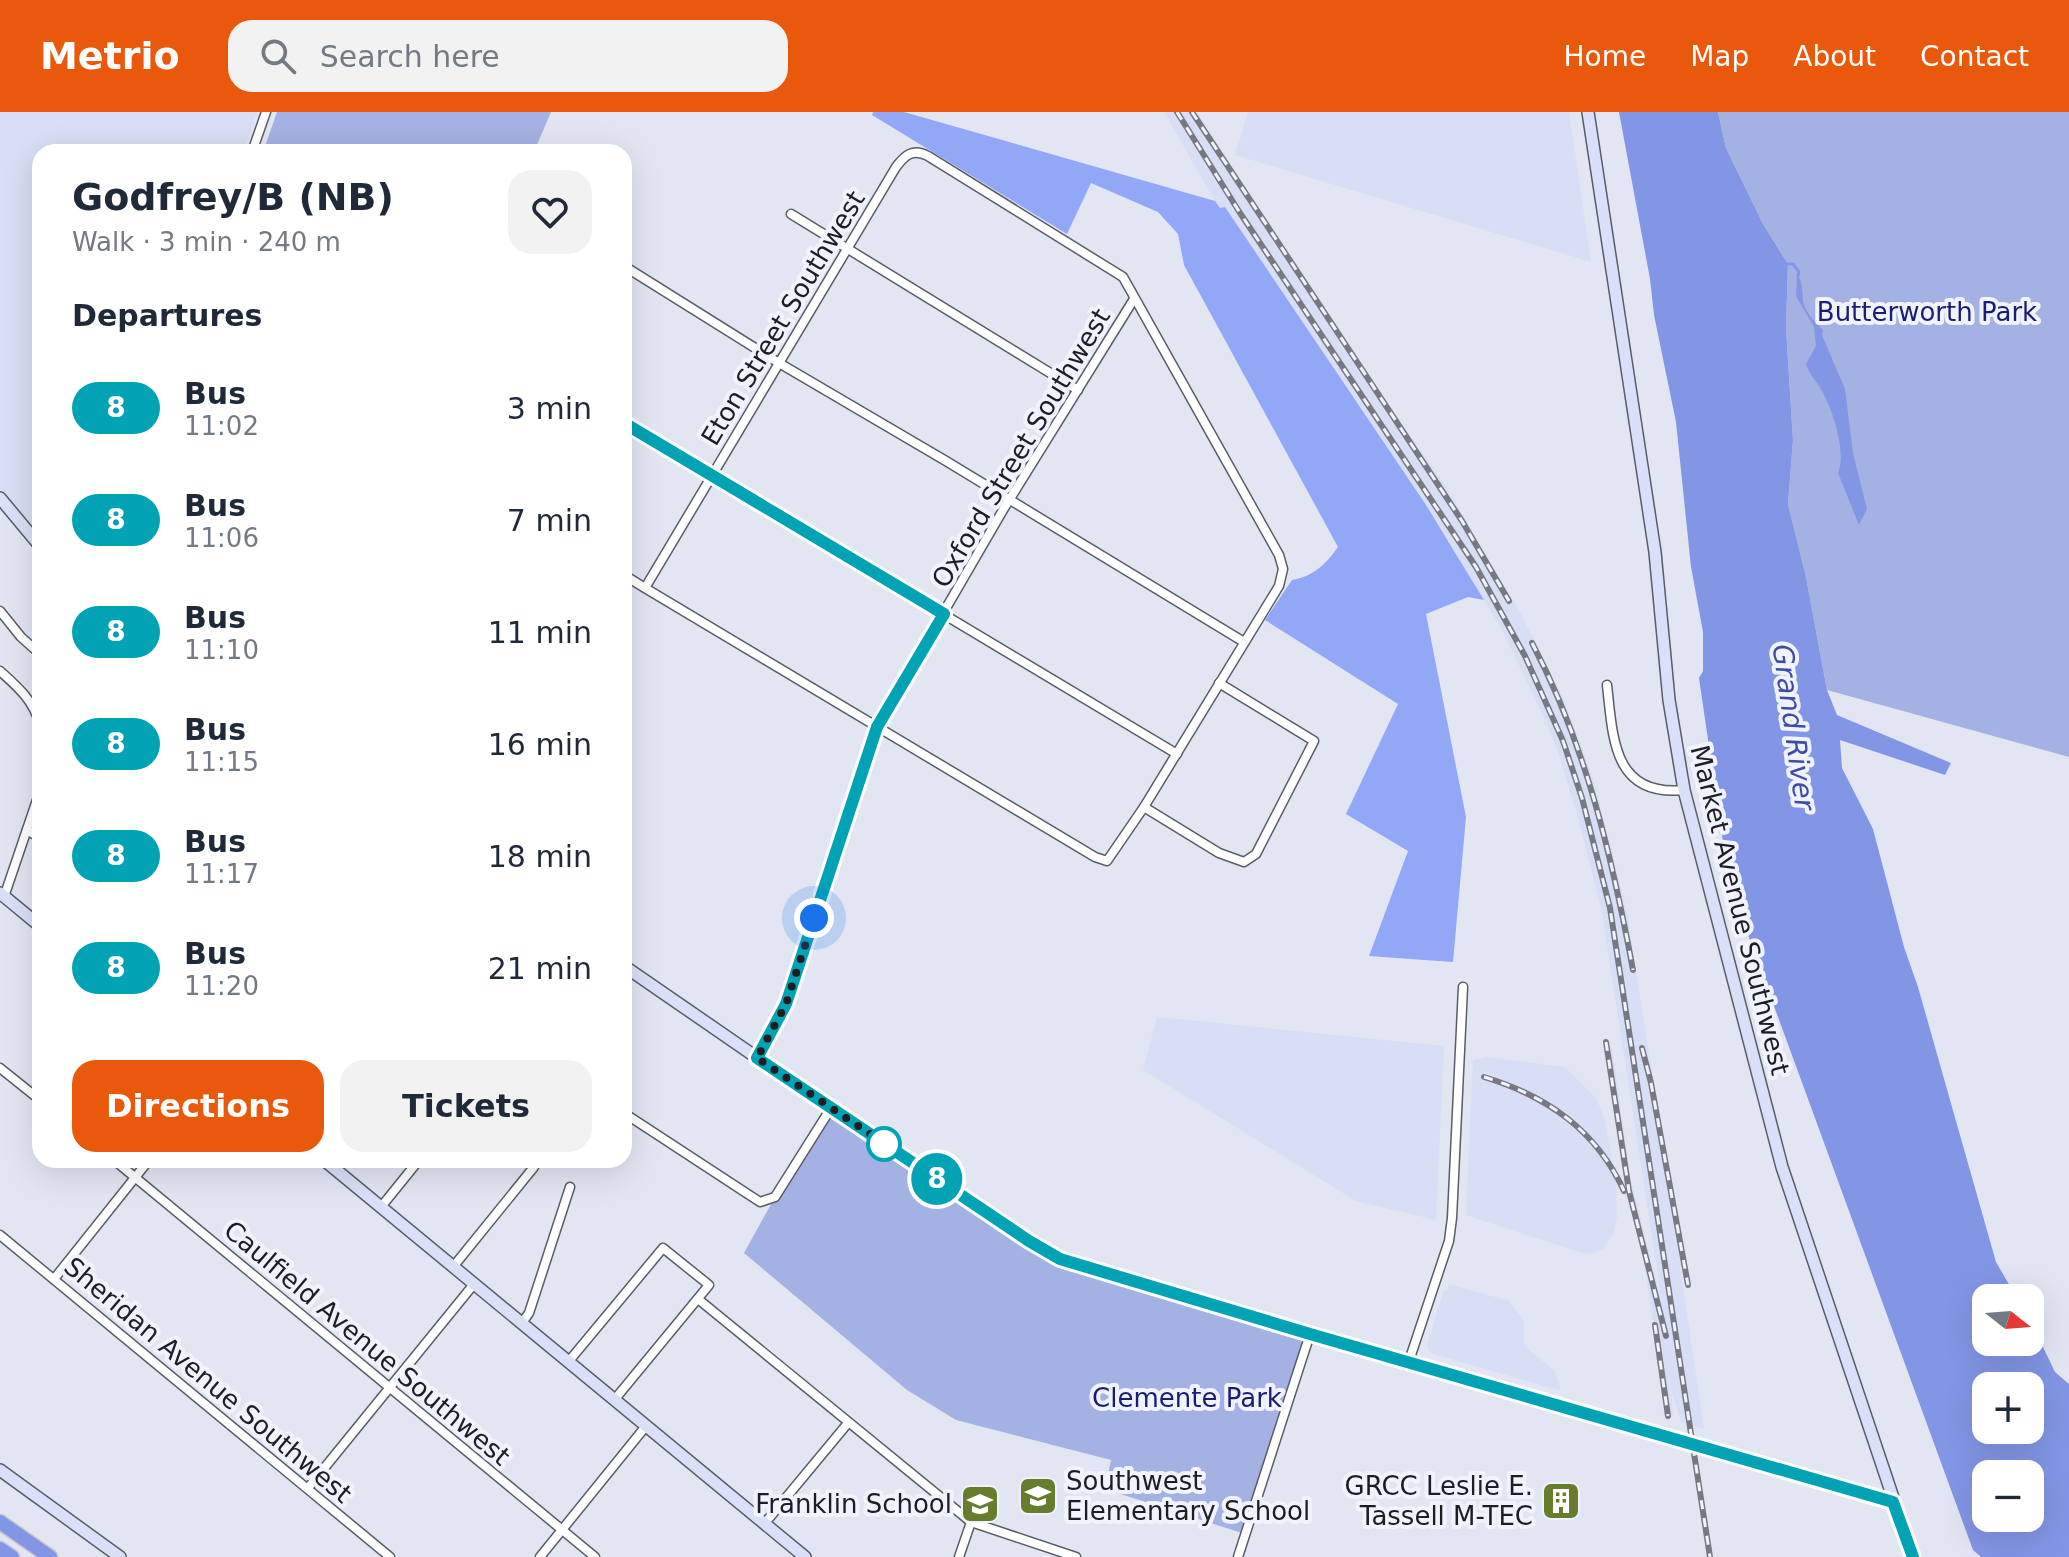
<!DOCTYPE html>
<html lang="en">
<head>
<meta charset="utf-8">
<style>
	:root { --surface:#fff; --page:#f2f2f3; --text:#1f2937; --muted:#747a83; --accent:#ea580c }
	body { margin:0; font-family:"DejaVu Sans",sans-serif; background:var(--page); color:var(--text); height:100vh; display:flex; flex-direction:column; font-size:30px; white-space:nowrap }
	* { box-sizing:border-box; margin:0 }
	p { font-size:26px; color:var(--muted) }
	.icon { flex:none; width:44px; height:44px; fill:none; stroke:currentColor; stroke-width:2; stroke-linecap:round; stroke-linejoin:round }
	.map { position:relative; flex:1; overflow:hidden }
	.sheet { position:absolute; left:32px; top:32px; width:600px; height:1024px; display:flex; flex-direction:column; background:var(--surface); border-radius:24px; box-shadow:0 8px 32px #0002 }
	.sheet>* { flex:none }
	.badge { padding:0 16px; border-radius:26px; font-size:28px; line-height:52px }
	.needle { width:52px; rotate:107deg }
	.controls { position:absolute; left:1972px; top:1172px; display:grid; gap:16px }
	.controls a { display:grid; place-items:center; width:72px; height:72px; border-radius:16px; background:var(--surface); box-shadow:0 8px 32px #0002; font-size:40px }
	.you { position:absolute; width:40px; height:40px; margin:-20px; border:6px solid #fff; border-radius:50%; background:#1a73e8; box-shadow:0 0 0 12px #1a73e833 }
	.map>.badge { position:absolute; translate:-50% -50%; box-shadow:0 0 0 4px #fff }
	h2 { padding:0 40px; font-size:30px; line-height:72px }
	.round { display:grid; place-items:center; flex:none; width:84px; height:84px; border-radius:24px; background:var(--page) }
	.overview { display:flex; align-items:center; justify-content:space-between; height:136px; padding:0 40px }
	h1 { font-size:38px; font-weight:800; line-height:60px }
	.primary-button { display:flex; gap:16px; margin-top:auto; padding:16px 40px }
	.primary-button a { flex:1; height:92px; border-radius:24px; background:var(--accent); color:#fff; font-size:32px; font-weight:800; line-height:92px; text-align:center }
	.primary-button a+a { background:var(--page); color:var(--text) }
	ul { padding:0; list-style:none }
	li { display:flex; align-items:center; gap:24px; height:112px; padding:0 40px }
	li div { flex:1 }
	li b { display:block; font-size:30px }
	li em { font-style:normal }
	li .badge { min-width:88px; font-weight:700; text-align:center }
	header { display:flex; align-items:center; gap:48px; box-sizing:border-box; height:112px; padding:0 40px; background:var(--accent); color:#fff }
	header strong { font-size:38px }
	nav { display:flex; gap:44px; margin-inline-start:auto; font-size:28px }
	.search { width:560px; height:72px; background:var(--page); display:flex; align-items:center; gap:20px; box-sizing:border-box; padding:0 28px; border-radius:24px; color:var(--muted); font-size:30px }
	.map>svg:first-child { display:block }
</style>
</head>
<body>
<header>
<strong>Metrio</strong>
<div class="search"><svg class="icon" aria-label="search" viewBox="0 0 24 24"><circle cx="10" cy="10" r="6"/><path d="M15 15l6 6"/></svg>Search here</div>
<nav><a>Home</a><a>Map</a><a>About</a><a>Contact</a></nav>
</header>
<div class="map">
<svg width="2069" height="1445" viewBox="0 0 2069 1445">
	<rect width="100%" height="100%" fill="#e2e6f3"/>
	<g fill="#d8def3">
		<path d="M0,0h257l-13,40h-204v383l-40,-46z"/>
		<path d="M1164,0h32l65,103 131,195 53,75 75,127 44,88 30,81 32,127 29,183 32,170 -7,5 24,163 -23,-7 -10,-32 2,26h-7l-21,-148 -9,-40 -7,-21 -24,-161 7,1 19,133 32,128 -61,-396 -23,-91 -22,-72 -14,-34 -42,-87 -51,-85 -225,-335h-5l-5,-7z"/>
		<path d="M1248,0h321l22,150 -356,-107z"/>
		<path d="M1157,905l287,29 -8,174 -80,-19 -213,-131z"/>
		<path d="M1487,945l78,10 31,31 9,22 11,66 1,31 -3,15 -11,17 -12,5 -9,-1 -116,-38 7,-155z"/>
		<path d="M1449,1172l60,17 15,20v23l7,8 24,19 6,20 -131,-38 -3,-8 17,-55 3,1z"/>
	</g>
	<g fill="#a4b2e3">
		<path d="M277,0h274l-17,40h-271z"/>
		<path d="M1718,0h351v645l-242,-67 -21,-113 -18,-73 5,-64 -7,-112 2,-64 -25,-40 -37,-76z"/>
		<path d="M831,996l218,146 261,80 -65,200 -140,-45 6,-29 -155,-40 -49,-30 -163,-137 31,-56z"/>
	</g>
	<path fill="#93a7f7" d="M873,0h31l311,89 5,7 5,-1 201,298 58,95 -16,-3 -42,17 40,203 -13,145 -84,-6 39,-105 -62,-37 52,-110 -133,-84 27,-40c22,-4 33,-15 46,-33l-154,-282 -6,-31 -20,-22 -67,-29 -24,51 -195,-119z"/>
	<g fill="#8396e5" fill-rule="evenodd">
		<path d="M1619,0h99l8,36 37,76 25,40 -2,64 7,112 -5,64 18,73 21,113 10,25 114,48 -6,12 -105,-35 2,28 31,61 31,118 14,40 78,275 21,36h-31v44h44v-22l25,52 14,12v173h-88l-8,-7 -244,-667 -30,-205 4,-7v-39l-12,-65 -15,-145 -22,-107 -4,-36zM1986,1274h44v44h-44zM1986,1362h44v44h-44z"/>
		<path d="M1797,162c6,9 5,16 6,27 2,12 12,20 20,29l-1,5 23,54 8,64 14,56 -8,16 -21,-52c9,-21 -6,-67 -19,-87 -5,-8 -10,-12 -13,-22l10,-18 -2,-19 -18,-31z"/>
	</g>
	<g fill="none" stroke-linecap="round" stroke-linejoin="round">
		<path stroke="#8396e5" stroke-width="3" d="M1788,152h5l6,8 -1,4"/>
		<g stroke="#595d68" stroke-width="11">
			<g id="street">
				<path d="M252,40l14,-40"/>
				<path d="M791,102l287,176"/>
				<path d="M624,154l155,97 167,98 298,181"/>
				<path d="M624,311l553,331"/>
				<path d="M624,463l21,13c150,90 300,180 450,269l12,4 37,-54 135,-221 4,-17 -4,-14 -156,-278 -195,-121c-15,-8 -23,-1 -32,11l-251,421"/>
				<path d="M0,499l21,26 19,17"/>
				<path d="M0,559c18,16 34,30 40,54"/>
				<path d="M1607,573c6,53 6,112 77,105"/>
				<path d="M1144,695l75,46 25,9 12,-8 58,-113 -95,-58"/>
				<path d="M27,718l13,8"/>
				<path d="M4,785l36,-106"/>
				<path d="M757,946l29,-54 91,-277 126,-217 131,-211"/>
				<path d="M0,956l40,32"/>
				<path d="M624,1001l136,89 15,-5 56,-89"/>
				<path d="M114,1048l481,397"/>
				<path d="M381,1095l38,-47"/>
				<path d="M0,1123l390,322"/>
				<path d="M453,1155l81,-100"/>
				<path d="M54,1167l95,-119"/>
				<path d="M698,1187l273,223 105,35"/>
				<path d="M522,1211l7,-10 41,-126"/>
				<path d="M569,1249l94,-113 46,37 -94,114"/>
				<path d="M1409,1249l40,-120 3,-23 11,-231"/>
				<path d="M308,1376l166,-204"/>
				<path d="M765,1411l83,-100"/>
				<path d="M540,1445l106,-131"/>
				<path d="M959,1445l12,-35"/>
				<path d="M1238,1445l72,-223"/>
			</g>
		</g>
		<g stroke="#595d68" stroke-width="14">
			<g id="secondary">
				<path d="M1588,0l67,440 14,148 15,90 98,377 131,390"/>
				<path d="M0,386l40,48"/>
				<path d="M0,781l40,33"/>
				<path d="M624,854l209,144 224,148 253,76 583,168"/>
				<path d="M324,1048l481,397"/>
				<path d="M0,1358l120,87"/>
			</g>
		</g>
		<g stroke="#c9c9ca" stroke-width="17">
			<g id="highway">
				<path d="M0,1410l50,35"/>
				<path d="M0,1437l12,8"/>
			</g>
		</g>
		<use href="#street" stroke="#fff" stroke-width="8"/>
		<use href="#secondary" stroke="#dae0f7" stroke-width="11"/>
		<use href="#highway" stroke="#8396e5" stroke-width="14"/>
		<g stroke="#777982" stroke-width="6">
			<g id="rail">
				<path d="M1177,0l63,101 236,354 49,89 38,85 19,57 28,110 100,649"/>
				<path d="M1192,0l270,409 47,80"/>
				<path d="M1532,531c54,102 80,214 101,327"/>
				<path d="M1606,930l23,149 37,145"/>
				<path d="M1642,936l9,35 37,202"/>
				<path d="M1484,965c63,19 112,53 140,114"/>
				<path d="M1655,1213l13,91"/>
			</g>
		</g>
		<use href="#rail" stroke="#f0f3fe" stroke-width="3" stroke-dasharray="9" stroke-linecap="butt"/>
	</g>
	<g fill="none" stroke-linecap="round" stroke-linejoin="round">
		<g stroke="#fff" stroke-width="18">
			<path id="line" d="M624,311l320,191 -67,113 -91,277 -29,54 272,183 31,18 250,75 583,168 20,55"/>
		</g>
		<use href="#line" stroke="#00a3b4" stroke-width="12"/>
		<path stroke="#1d1e23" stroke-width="8" stroke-dasharray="0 14.4" d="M814,806l-28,86 -29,54 137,92 -10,-6"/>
	</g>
	<defs>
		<g id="school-square" transform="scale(2)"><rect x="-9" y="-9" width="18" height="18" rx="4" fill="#677c2d" stroke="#f0f3fe"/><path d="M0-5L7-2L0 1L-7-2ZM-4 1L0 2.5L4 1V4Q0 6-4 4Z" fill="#fff"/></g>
		<g id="building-square" transform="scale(2)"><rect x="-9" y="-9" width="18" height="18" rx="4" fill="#677c2d" stroke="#f0f3fe"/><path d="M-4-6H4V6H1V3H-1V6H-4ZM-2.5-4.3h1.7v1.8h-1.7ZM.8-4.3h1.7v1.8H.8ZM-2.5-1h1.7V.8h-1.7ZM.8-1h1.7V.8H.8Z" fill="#fff"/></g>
	</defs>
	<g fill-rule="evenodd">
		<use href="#school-square" x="1038" y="1384"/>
		<use href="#building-square" x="1561" y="1389"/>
		<use href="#school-square" x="980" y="1392"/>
	</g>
	<circle fill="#fff" stroke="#00a3b4" stroke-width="4" cx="884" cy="1032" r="16"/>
	<g text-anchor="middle" stroke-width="8" stroke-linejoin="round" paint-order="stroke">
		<g font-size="26" fill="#1b1c76" stroke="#f0f3fe">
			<text x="1927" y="209">Butterworth Park</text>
			<text x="1187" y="1295">Clemente Park</text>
		</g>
		<g font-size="26" fill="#1d1e23" stroke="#f0f3fe">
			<text transform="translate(783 206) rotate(-59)" y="9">Eton Street Southwest</text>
			<text transform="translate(1021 336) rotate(-59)" y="9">Oxford Street Southwest</text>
			<text transform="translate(1740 798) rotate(76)" y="9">Market Avenue Southwest</text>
			<text transform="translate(367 1231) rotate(40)" y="9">Caulfield Avenue Southwest</text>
			<text transform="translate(208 1268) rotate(40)" y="9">Sheridan Avenue Southwest</text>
		</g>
		<g font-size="26" fill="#1d1e23" stroke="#f0f3fe" text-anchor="end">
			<text x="1066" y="1378" text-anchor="start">Southwest<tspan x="1066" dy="30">Elementary School</tspan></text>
			<text x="1533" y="1383">GRCC Leslie E.<tspan x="1533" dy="30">Tassell M-TEC</tspan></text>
			<text x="952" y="1401">Franklin School</text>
		</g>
		<g font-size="28" font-style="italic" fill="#3e4ca8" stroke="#f0f3fe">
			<text transform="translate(1794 615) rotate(82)" y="10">Grand River</text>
		</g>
	</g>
</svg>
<div class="controls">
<a><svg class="needle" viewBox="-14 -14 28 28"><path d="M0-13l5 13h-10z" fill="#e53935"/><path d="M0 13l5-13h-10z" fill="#747a83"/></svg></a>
<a>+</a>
<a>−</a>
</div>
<div class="you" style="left:814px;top:806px"></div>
<b class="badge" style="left:937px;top:1067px;background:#00a3b4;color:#fff">8</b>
<section class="sheet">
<div class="overview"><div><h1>Godfrey/B (NB)</h1><p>Walk · 3 min · 240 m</p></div><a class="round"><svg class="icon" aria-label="heart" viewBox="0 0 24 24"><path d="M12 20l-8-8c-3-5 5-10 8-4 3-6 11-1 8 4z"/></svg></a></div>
<h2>Departures</h2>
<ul>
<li><span class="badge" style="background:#00a3b4;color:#fff">8</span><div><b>Bus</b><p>11:02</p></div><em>3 min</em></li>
<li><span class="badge" style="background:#00a3b4;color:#fff">8</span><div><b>Bus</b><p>11:06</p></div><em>7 min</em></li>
<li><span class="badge" style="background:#00a3b4;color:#fff">8</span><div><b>Bus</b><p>11:10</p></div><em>11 min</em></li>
<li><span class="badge" style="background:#00a3b4;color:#fff">8</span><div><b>Bus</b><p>11:15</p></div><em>16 min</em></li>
<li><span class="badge" style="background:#00a3b4;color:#fff">8</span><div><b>Bus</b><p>11:17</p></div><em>18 min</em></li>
<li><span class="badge" style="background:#00a3b4;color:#fff">8</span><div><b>Bus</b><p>11:20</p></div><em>21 min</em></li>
</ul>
<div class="primary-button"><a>Directions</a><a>Tickets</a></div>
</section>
</div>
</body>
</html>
